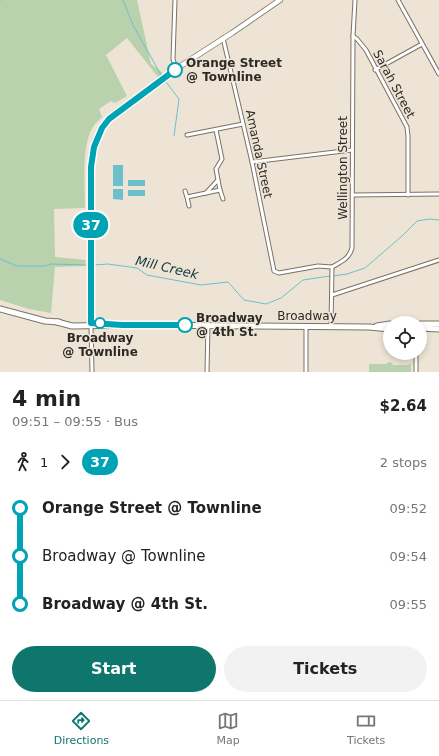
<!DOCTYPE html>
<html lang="en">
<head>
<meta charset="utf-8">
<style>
	:root { --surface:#fff; --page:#f2f2f2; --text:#222; --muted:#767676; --line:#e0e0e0; --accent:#0f766e }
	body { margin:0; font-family:"DejaVu Sans",sans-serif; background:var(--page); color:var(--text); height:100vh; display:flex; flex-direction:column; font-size:15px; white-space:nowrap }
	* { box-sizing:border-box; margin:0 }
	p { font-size:13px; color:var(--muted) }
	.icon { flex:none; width:22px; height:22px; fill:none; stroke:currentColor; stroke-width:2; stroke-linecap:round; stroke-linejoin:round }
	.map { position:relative; height:372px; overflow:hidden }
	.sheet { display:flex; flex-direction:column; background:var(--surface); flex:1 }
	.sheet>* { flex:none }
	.badge { padding:0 8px; border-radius:13px; font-size:14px; line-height:26px }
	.tools { position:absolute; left:383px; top:316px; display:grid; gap:8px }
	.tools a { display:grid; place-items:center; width:44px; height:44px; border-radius:50%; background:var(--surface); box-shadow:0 2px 6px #0003; font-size:20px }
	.map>.badge { position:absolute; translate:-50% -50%; box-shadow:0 0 0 2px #fff }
	.legs { display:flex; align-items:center; gap:6px; height:44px; padding:0 12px; font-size:13px }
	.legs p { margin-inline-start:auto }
	.headline { display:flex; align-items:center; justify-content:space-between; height:68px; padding:0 12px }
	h1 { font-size:22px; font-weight:700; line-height:30px }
	.button { display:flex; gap:8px; margin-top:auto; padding:8px 12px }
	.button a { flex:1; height:46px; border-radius:24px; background:var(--accent); color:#fff; font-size:16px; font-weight:700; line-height:46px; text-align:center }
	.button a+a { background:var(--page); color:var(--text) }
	ul { padding:0 12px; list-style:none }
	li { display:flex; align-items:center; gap:14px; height:48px; font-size:15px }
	li i { display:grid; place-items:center; width:6px; height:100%; margin:0 5px; background:currentColor }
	li i::after { content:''; width:10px; height:10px; margin:-5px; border:3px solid; border-radius:50%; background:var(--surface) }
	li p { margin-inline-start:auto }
	li:first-child i { background:linear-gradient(#0000 50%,currentColor 0) }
	li:last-child i { background:linear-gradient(currentColor 50%,#0000 0) }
	.dock { display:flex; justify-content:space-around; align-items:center; height:56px; border-top:1px solid var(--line); background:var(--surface); font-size:11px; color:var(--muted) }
	.dock a { display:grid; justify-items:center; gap:2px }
	.dock .on { color:var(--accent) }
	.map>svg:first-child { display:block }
</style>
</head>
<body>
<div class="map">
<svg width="439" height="372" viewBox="0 0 439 372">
	<rect width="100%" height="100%" fill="#ede4d6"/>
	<g fill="#bad1ae">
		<path d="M0,0h137l14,64 12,9 -5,4 -31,-39 -21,17 21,41 -12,7 -4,-2 -12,8 3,8c-3,3 -7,6 -9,10 -12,18 -8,59 -8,81l-31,1 1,48 31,3 -1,6 -30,1 -4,46 -22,-4 -29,-9z"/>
		<path d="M388,362l5,1 -1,2h16l3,-2v9h-42v-8h18z"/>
	</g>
	<g fill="#6cc0cc">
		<rect x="113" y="165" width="10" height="21"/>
		<rect x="128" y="180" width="17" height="6"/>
		<path d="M113,189h10v11l-10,-1z"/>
		<rect x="128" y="190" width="17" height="6"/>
	</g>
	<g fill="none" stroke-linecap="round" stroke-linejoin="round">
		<g stroke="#6cc0cc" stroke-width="1">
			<path d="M123,0l10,25 28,50"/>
			<path d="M0,1v-1"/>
			<path d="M166,82l13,17 -5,37"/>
			<path d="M0,259l17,7h28l6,-2 35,1"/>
			<path d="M94,265l14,-1 29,4 10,7 54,10 27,-3 16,18 22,4 15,-6 22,-18 27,-4"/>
			<path d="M333,276l14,-2 18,-6 37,-32 15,-15 12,-2 10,1"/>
		</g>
		<g stroke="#7a7266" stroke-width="5">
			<g id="minor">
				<path d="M175,0l-2,59 3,10"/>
				<path d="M398,0l41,74"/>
				<path d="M353,36l4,3 9,11 41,77 1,9v59"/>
				<path d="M223,38l29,124 22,109 5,2 39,-7 14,1"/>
				<path d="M375,70l47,-26"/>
				<path d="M187,135l56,-11"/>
				<path d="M252,162l100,-12"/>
				<path d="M220,190l3,9"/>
				<path d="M185,191l2,6 19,-4 12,-13 -2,-11 6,-10 -6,-29"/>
				<path d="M206,193l14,-3 -2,-10"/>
				<path d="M353,195l86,-1"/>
				<path d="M187,197l2,9"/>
				<path d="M332,267c9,-5 17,-8 20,-19l1,-212 2,-36"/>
				<path d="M332,295l107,-35"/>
				<path d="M91,326l1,46"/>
				<path d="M331,326l1,-59"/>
				<path d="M207,372l1,-47"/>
				<path d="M306,372v-45"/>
				<path d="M416,372v-19"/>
			</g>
		</g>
		<g stroke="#7a7266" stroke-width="6">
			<path id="secondary" d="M91,326v-159l3,-20 3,-8 5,-11 10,-12 64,-47 56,-36 48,-33"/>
		</g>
		<g stroke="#7a7266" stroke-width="7">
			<g id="primary">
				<path d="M0,309l45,12 14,1"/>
				<path d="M57,322l15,4 57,-1 240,2 21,2"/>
				<path d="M420,324h19"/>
				<path d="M377,326l13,-2"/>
				<path d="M420,328l19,1"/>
			</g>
		</g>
		<use href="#minor" stroke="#fff" stroke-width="3"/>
		<use href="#secondary" stroke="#fff" stroke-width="4.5"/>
		<use href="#primary" stroke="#fff" stroke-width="5"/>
	</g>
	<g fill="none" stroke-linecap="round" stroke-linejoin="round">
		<g stroke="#fff" stroke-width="9">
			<path id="line-1" d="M175,70l-66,49 -7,9 -8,19 -3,20v156l31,2h63"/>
		</g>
		<use href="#line-1" stroke="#00a3b4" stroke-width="6"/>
	</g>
	<g fill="#fff" stroke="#00a3b4" stroke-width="2">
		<circle cx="175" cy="70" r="7"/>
		<circle cx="100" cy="323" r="5"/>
		<circle cx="185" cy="325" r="7"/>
	</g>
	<g text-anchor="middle" stroke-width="3" stroke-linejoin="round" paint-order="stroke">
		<g font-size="12" font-weight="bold" fill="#2d2a25" stroke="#ede4d6" text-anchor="start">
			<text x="186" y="67">Orange Street<tspan x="186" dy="14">@ Townline</tspan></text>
			<text x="196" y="322">Broadway<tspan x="196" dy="14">@ 4th St.</tspan></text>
			<text x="100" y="342" text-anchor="middle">Broadway<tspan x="100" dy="14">@ Townline</tspan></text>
		</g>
		<g font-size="12" fill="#2d2a25" stroke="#ede4d6">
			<text transform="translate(394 84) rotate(62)" y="4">Sarah Street</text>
			<text transform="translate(259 154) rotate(78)" y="4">Amanda Street</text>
			<text transform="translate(343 168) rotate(-90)" y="4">Wellington Street</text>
			<text x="307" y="320">Broadway</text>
		</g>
		<g font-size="13" font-style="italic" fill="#0f383d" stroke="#ede4d6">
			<text transform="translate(167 267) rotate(13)" y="5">Mill Creek</text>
		</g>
	</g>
</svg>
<div class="tools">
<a><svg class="icon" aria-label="locate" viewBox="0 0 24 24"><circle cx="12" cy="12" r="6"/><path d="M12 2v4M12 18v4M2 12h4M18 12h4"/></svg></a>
</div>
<b class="badge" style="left:91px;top:225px;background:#00a3b4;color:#fff">37</b>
</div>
<section class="sheet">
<div class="headline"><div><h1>4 min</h1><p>09:51 – 09:55 · Bus</p></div><b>$2.64</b></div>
<div class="legs"><svg class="icon" aria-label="walk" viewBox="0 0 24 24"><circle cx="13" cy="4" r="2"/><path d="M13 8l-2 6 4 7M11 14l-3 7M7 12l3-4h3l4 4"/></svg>1<svg class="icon" aria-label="forward" viewBox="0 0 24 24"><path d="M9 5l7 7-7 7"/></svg><b class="badge" style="background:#00a3b4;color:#fff">37</b><p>2 stops</p></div>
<ul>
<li><i style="color:#00a3b4"></i><b>Orange Street @ Townline</b><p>09:52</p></li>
<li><i style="color:#00a3b4"></i><span>Broadway @ Townline</span><p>09:54</p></li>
<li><i style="color:#00a3b4"></i><b>Broadway @ 4th St.</b><p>09:55</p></li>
</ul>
<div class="button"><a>Start</a><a>Tickets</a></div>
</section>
<nav class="dock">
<a class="on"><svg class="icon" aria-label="directions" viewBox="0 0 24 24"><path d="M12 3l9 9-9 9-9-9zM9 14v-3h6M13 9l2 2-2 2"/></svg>Directions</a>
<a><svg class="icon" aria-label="map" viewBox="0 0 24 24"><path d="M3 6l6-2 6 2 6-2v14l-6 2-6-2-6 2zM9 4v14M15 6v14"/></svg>Map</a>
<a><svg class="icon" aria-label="tickets" viewBox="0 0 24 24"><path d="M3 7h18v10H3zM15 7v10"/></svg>Tickets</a>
</nav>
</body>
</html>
